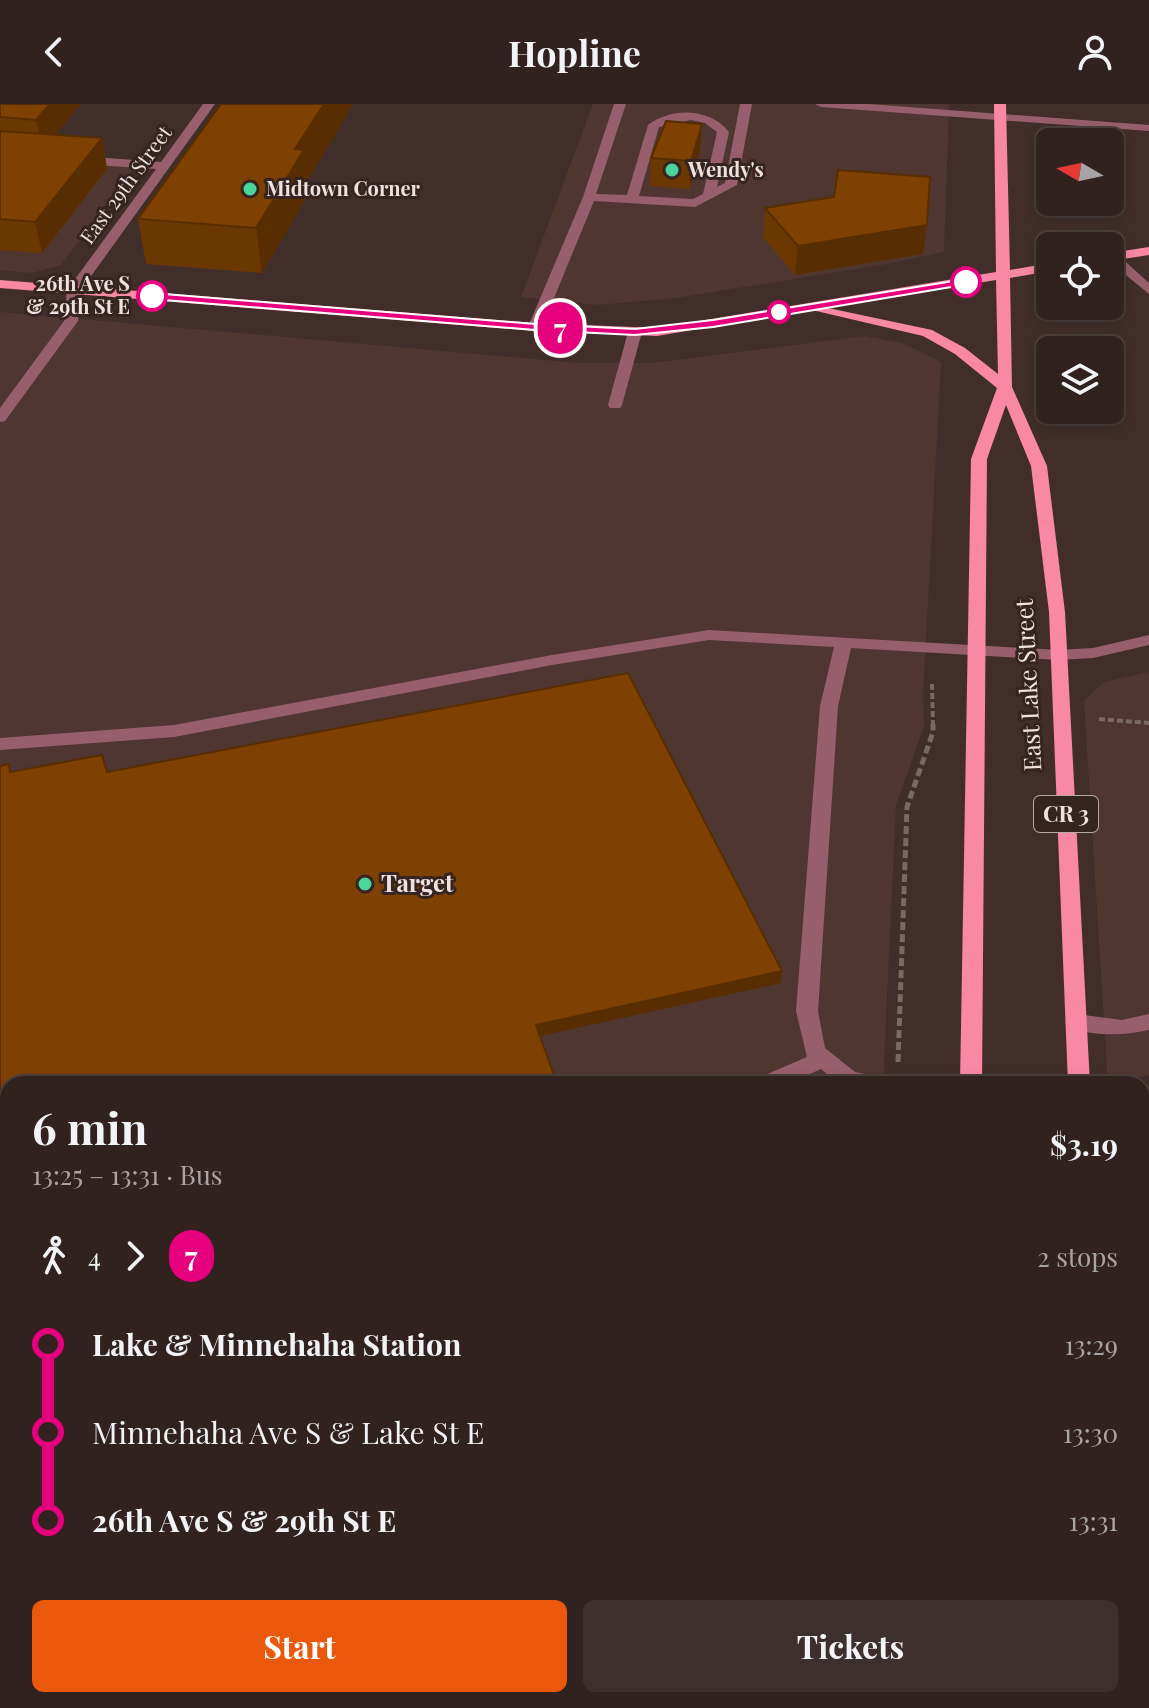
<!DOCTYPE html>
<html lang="en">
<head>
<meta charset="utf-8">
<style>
	:root { --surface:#312220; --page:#3d2f2d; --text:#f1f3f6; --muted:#a8a4a5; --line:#4c3f3e; --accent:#ea580c }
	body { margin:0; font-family:"Playfair Display",serif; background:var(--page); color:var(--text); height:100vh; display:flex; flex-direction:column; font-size:30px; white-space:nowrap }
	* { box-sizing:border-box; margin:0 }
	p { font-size:26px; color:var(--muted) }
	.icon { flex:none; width:44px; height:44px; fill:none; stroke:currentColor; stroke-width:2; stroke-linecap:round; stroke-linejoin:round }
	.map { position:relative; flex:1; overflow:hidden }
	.details { position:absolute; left:0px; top:972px; width:1150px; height:632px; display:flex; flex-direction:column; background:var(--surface); border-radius:24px 24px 0 0; box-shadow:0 4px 12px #0003,0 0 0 2px var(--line) }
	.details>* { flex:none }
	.badge { padding:0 16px; border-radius:26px; font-size:28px; line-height:52px }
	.needle { width:52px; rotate:279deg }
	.controls { position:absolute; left:1036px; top:24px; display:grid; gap:16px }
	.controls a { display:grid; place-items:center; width:88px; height:88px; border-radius:12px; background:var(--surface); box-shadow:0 4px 12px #0003,0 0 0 2px var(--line); font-size:40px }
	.map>.badge { position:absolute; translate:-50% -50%; box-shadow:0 0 0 4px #fff }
	.legs { display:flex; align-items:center; gap:12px; height:88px; padding:0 32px; font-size:26px }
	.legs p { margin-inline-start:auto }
	.summary { display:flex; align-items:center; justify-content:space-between; height:136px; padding:0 32px }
	h1 { font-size:44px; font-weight:700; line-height:60px }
	.cta { display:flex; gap:16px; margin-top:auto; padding:16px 32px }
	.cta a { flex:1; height:92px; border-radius:12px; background:var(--accent); color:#fff; font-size:32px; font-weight:700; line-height:92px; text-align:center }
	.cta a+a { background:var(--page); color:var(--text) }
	ul { padding:0 32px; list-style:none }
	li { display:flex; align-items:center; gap:28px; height:88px; font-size:30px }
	li i { display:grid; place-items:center; width:12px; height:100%; margin:0 10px; background:currentColor }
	li i::after { content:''; width:20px; height:20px; margin:-10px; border:6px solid; border-radius:50%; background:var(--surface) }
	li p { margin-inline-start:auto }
	li:first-child i { background:linear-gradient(#0000 50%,currentColor 0) }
	li:last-child i { background:linear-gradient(currentColor 50%,#0000 0) }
	header { display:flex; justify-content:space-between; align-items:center; height:104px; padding:0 32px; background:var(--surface); font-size:36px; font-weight:700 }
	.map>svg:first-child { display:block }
</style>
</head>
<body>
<header><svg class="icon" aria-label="back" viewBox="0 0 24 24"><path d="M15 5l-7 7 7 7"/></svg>Hopline<svg class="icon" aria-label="person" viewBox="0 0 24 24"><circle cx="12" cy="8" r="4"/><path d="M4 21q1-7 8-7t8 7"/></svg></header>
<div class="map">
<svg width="1149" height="1604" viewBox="0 0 1149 1604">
	<rect width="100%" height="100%" fill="#412e2a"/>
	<g fill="#503631">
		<path d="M593,0h356l-5,148 -57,12 -211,34 -78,7 -77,-8z"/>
		<path d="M0,47l139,10 -78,104 -29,8 -32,-3z"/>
		<path d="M0,208l579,51h74l212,-27 37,7 39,19 -18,333 1,31 -28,79 -13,279h-875v248l-8,2z"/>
		<path d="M1149,568v403l-41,9 -24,-383 20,-19z"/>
	</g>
	<path fill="#624701" d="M8,1496v100h115l-21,8h-102v-105z"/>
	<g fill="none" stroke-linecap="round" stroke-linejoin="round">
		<g stroke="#796864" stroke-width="4" stroke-dasharray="6 3" stroke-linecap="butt">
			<path d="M932,580l1,42"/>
			<path d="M1099,615l50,4"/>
		</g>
		<path stroke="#796864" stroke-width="5" stroke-dasharray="8 4" stroke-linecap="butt" d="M898,958l9,-255 26,-75v-8"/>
		<g stroke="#796864" stroke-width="6" stroke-dasharray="10 5" stroke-linecap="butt">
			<path d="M1142,1178l7,1"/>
			<path d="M0,1575l8,-2"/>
			<path d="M864,1596v8"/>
		</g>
		<g fill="#975f6d" fill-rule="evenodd">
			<path d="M203,0h12l-134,186 -3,31 -73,100 -5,1v-14l64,-87 3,-31 89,-121 -76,-5 -6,-4 6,-4 81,6z"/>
			<path d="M614,0h12l-30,90 31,1 21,-70c24,-18 62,-17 81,7l-12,55 8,-4 15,-79h12l-15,81 -42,22 -101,-6 -52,126 -12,3 -2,-3 55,-130zM691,16l14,3 12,9 -14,62 -10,5 -54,-3 20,-69z"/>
			<path d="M815,0h53l281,21v6l-328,-24z"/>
			<path d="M1110,150h7l32,29v11l-39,-32z"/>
			<path d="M635,224l7,4 -20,73 -2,3h-10l-2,-3 20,-73z"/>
			<path d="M709,526l349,20 35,-2 56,-13v10l-56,13 -35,2 -207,-12 -13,58 -20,305 7,37 30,24 28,6 3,6h-47l-18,-15 -33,15h-33l3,-6 49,-21 -11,-46 24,-305 14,-59 -125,-7 -157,25 -378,72 -174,13v-12l174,-13 378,-70z"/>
			<path d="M1076,910l46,6 27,-6v16c-27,6 -54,6 -81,-2l-3,-6 3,-6z"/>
			<path d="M8,1180v22l-8,2v-22z"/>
		</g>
		<g fill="#f987a6" fill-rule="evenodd">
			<path d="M994,0h12l4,166 40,-7v8l-40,7 2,109 35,79 18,146 25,472h-22l-19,-472 -18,-146 -25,-61 -19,54 -5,625h-22l11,-625 26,-71 -42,-34 -32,-18 -111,-26 -155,26 -122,-5 -535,-43v-8l535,43 122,5 339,-56zM996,176l2,94 -33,-26 -33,-18 -104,-22z"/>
			<path d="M1149,143v8l-39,6v-8z"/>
			<path d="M223,1596h45l-3,8h-45z"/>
			<rect x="950" y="1596" width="28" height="8"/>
			<rect x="1089" y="1596" width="28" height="8"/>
		</g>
		<g fill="#efb7c3" fill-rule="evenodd">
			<path d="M1149,1251v26l-7,2v-26z"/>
			<path d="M1149,1511v34l-7,2v-34z"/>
			<path d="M904,1596h55l-3,8h-55z"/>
		</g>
		<path stroke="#c0b1af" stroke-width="6" stroke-dasharray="12 6" stroke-linecap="butt" d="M1142,1017l7,-1"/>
		<path stroke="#c0b1af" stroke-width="8" stroke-dasharray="15 8" stroke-linecap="butt" d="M0,1369l8,-3"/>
	</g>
	<g fill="#6c3802">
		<path d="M0,0h81l-26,31 47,3 5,31 -65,84 -42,-3z"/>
		<path d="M221,0h132l-45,76 1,13 -47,80 -116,-9 -8,-45z"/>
		<path d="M702,20l-2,27 -10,38 -40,-3 1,-28z"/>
		<path d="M765,104l158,46 -128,21 -32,-38z"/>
	</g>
	<g fill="#582e01">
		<path d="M50,0h31l-38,46 -7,-30z"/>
		<path d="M324,0h29l-45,76 1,13 -47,80 -6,-45 39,-79z"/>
		<path d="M702,20l-2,27 -10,38 1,-28z"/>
		<path d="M102,34l5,31 -65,84 -7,-31z"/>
		<path d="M927,121l-4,29 -128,21 3,-29z"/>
		<path d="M782,867l-1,12 -245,54v-12z"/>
		<path d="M8,1146v12l-8,2v-12z"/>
	</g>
	<g fill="#7e4102" stroke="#582e01" stroke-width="2">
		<path d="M0,0h50l-14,16 -36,-3z"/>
		<path d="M221,0h103l-29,45 9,1 -48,78 -118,-9z"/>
		<path d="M666,17l36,3 -11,37 -40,-3z"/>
		<path d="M0,27l102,7 -67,84 -35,-3z"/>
		<path d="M838,66l92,7 -3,48 -129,21 -33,-38 69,-11z"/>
		<path d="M628,569l154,298 -246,54 21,59h-549v166l-8,2v-486l9,-2 1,8 92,-17 5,17z"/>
	</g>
	<path fill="#e6007e" stroke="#fff" stroke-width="2" d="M966,175l5,3 -2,2 -256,43 -78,8 -100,-5 -383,-31 -5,-3 5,-3 383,31 100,5 78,-9z"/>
	<g fill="#4bd49b" stroke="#362421" stroke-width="3">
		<circle cx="672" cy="66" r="8"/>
		<circle cx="250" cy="85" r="8"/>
		<circle cx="365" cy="780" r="8"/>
	</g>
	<g fill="#fff" stroke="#e6007e" stroke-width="4">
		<circle cx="966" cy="178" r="14"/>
		<circle cx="152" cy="192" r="14"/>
		<circle cx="779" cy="208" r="10"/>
	</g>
	<g text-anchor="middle" stroke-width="6" stroke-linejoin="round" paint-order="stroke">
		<g font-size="20" font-weight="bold" fill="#eee1df" stroke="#362421" text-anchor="start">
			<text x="688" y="73">Wendy's</text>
			<text x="266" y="92">Midtown Corner</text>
		</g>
		<g font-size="20" fill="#eee1df" stroke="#362421">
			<text transform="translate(126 81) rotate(-54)" y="7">East 29th Street</text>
		</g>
		<g font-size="20" font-weight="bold" fill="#eee1df" stroke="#362421" text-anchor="end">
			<text x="130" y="187">26th Ave S<tspan x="130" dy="23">&amp; 29th St E</tspan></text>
		</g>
		<rect fill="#362421" stroke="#b7a8a6" stroke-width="2" x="1034" y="692" width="64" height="36" rx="6"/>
		<g font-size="22" font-weight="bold" fill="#eee1df">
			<text x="1066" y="718">CR 3</text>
		</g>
		<g font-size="24" fill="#eee1df" stroke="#362421">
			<text transform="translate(1029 581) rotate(-93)" y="8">East Lake Street</text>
		</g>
		<g font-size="24" font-weight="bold" fill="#eee1df" stroke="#362421" text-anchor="start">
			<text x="381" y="788">Target</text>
		</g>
	</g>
</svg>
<div class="controls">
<a><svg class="needle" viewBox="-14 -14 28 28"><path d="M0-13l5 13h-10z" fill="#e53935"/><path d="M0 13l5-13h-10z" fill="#a8a4a5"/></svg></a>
<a><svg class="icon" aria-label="locate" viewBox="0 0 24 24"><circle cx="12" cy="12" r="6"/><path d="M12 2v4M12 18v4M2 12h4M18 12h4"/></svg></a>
<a><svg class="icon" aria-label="layers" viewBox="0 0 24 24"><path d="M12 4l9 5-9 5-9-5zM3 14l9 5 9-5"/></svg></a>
</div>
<b class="badge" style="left:560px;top:224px;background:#e6007e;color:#fff">7</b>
<section class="details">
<div class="summary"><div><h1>6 min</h1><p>13:25 – 13:31 · Bus</p></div><b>$3.19</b></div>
<div class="legs"><svg class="icon" aria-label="walk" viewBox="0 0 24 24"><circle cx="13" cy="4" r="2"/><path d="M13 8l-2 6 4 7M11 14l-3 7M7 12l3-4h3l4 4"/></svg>4<svg class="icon" aria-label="forward" viewBox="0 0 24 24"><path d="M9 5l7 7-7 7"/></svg><b class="badge" style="background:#e6007e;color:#fff">7</b><p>2 stops</p></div>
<ul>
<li><i style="color:#e6007e"></i><b>Lake &amp; Minnehaha Station</b><p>13:29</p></li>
<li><i style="color:#e6007e"></i><span>Minnehaha Ave S &amp; Lake St E</span><p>13:30</p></li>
<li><i style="color:#e6007e"></i><b>26th Ave S &amp; 29th St E</b><p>13:31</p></li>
</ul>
<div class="cta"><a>Start</a><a>Tickets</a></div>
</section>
</div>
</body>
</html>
